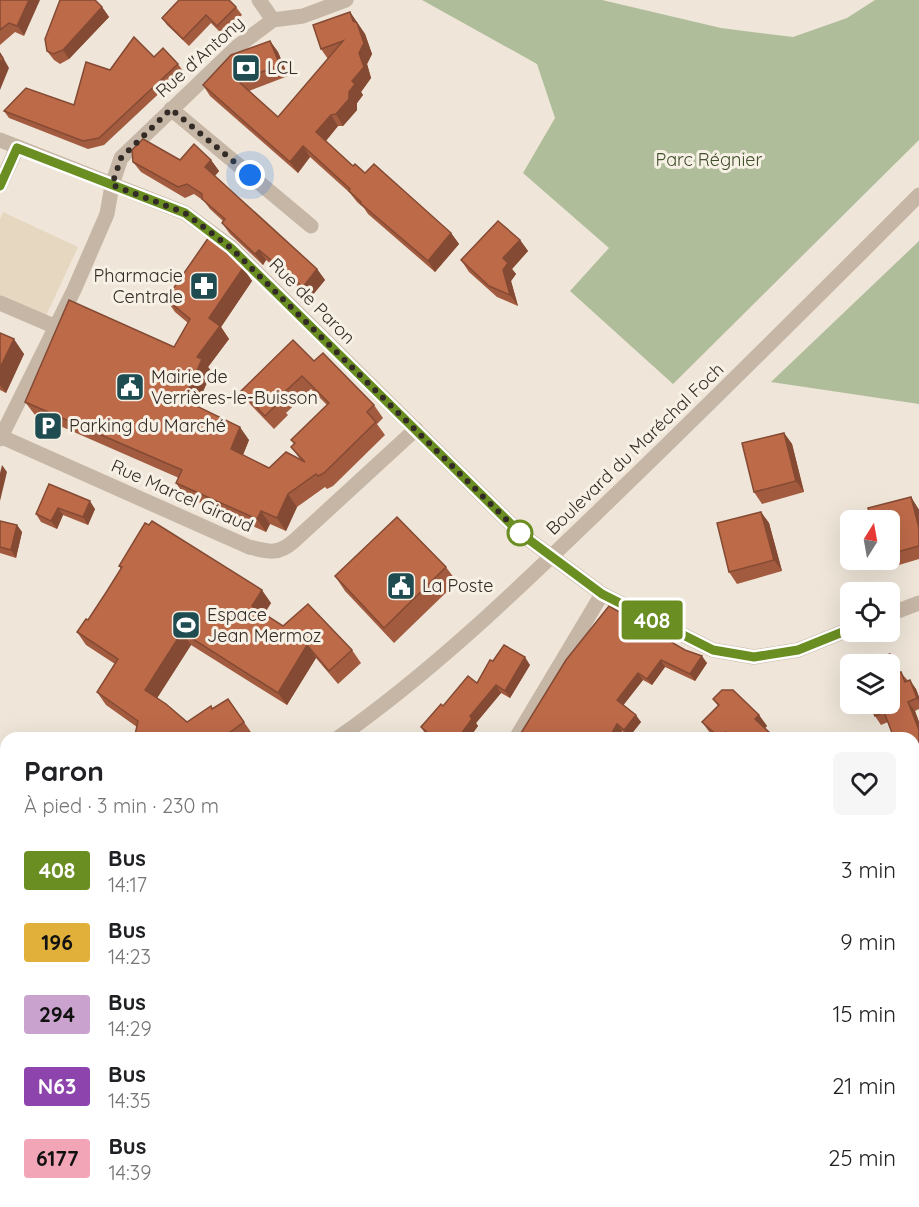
<!DOCTYPE html>
<html lang="fr">
<head>
<meta charset="utf-8">
<style>
	:root { --surface:#fff; --page:#f6f6f6; --text:#202124; --muted:#757577 }
	body { margin:0; font-family:Quicksand,sans-serif; background:var(--page); color:var(--text); height:100vh; display:flex; flex-direction:column; font-size:22px; white-space:nowrap }
	* { box-sizing:border-box; margin:0 }
	p { font-size:20px; color:var(--muted) }
	.icon { flex:none; width:33px; height:33px; fill:none; stroke:currentColor; stroke-width:2; stroke-linecap:round; stroke-linejoin:round }
	.map { position:relative; flex:1; overflow:hidden }
	.sheet { position:absolute; left:0px; top:732px; width:920px; height:476px; display:flex; flex-direction:column; background:var(--surface); border-radius:18px 18px 0 0; box-shadow:0 6px 24px #0002 }
	.sheet>* { flex:none }
	.badge { padding:0 12px; border-radius:4px; font-size:21px; line-height:39px }
	.needle { width:39px; rotate:11deg }
	.fabs { position:absolute; left:840px; top:510px; display:grid; gap:12px }
	.fabs a { display:grid; place-items:center; width:60px; height:60px; border-radius:9px; background:var(--surface); box-shadow:0 6px 24px #0002; font-size:30px }
	.you { position:absolute; width:30px; height:30px; margin:-15px; border:4px solid #fff; border-radius:50%; background:#1a73e8; box-shadow:0 0 0 9px #1a73e833 }
	.map>.badge { position:absolute; translate:-50% -50%; box-shadow:0 0 0 3px #fff }
	.round { display:grid; place-items:center; flex:none; width:63px; height:63px; border-radius:9px; background:var(--page) }
	.headline { display:flex; align-items:center; justify-content:space-between; height:102px; padding:0 24px }
	h1 { font-size:28px; font-weight:800; line-height:45px }
	ul { padding:0; list-style:none }
	li { display:flex; align-items:center; gap:18px; height:72px; padding:0 24px }
	li div { flex:1 }
	li b { display:block; font-size:22px }
	li em { font-style:normal }
	li .badge { min-width:66px; font-weight:700; text-align:center }
	.map>svg:first-child { display:block }
</style>
</head>
<body>
<div class="map">
<svg width="919" height="1207" viewBox="0 0 919 1207">
	<rect width="100%" height="100%" fill="#efe6d9"/>
	<g fill="#b0bd9b">
		<path d="M422,0h180l119,28 72,9 54,-19 28,-18h44v140l-246,244 -103,-93 39,-43 -86,-75 32,-55 -18,-54z"/>
		<path d="M919,241v163l-148,-22z"/>
	</g>
	<path fill="#e6d7c1" d="M3,212l75,35 -33,71 -45,-21v-77z"/>
	<g fill="none" stroke-linecap="round" stroke-linejoin="round">
		<g stroke="#c6b6a6" stroke-width="15">
			<path d="M259,0l14,20"/>
			<path d="M171,109l140,117"/>
			<path d="M0,140l185,73 46,34 289,286 82,61 111,56 41,7 44,-7 52,-21"/>
			<path d="M0,185l17,-37"/>
			<path d="M0,303l56,24"/>
			<path d="M2,437l247,110c20,5 29,8 45,-6l122,-112"/>
			<path d="M0,439l74,-149 33,-76 5,-29 9,-27 117,-112 35,-26 30,-4 43,-16"/>
			<path d="M890,614l29,-11"/>
			<path d="M516,738l86,-144"/>
			<path d="M914,1086l5,-5"/>
			<path d="M0,1193l6,2"/>
			<path d="M27,1202l18,5"/>
			<path d="M869,1202l2,5"/>
			<path d="M346,1207l5,-5"/>
		</g>
		<g stroke="#c6b6a6" stroke-width="15">
			<path d="M338,738c98,-69 184,-153 270,-236 105,-101 208,-204 311,-307"/>
			<path d="M0,969l6,-4"/>
		</g>
	</g>
	<g fill="#a35b3f">
		<path d="M0,0l24,36 -9,-4 -15,13z"/>
		<path d="M102,7l7,10 -40,42 -9,5 -6,-4 -7,-9z"/>
		<path d="M236,7l6,8 -20,19 -11,-11 -22,23 -22,-21 -5,-7z"/>
		<path d="M350,12l15,22 7,20 -5,10 4,14 -10,14 2,3 -6,8v7l-14,16h-5l-12,15 27,25 98,67 8,11 -24,28 -67,-58 -4,-6 -7,-6 -7,-9 -40,-36 -12,16 -88,-77 -7,-11 67,-44 8,11 10,24 -39,15 29,26 50,-58 -7,-10z"/>
		<path d="M154,57l24,7 5,7 -79,74 -16,4 -79,-31 -5,-7 70,-6 36,-35z"/>
		<path d="M180,160h31l8,11 -4,5 102,93 8,11 -14,17 -45,-37 -3,5 -33,-31 -8,-11 1,-2 -13,-12 -6,-8 -10,-7 -9,4 -44,-26 -8,-10z"/>
		<path d="M520,240l8,11 -16,18 4,5 -5,7 7,25 -21,-9 -28,-25 -8,-12z"/>
		<path d="M243,268l9,13 -31,46 8,12 -21,28 4,5 -16,34 53,34 -6,15 26,13 31,-9 -9,-12 3,-3 -3,-4 36,-35 -16,-16 -25,24 2,2 -14,14 -24,-25 -9,-13 73,-30 60,44 9,13 -6,6 8,11 -52,51 -6,3 -2,-2 -28,20 -11,24 -16,-7 -4,8 -81,-36 -9,-13 3,-5 -144,-63 -10,-13 149,-55 14,-24 -13,-11 -9,-13z"/>
		<path d="M0,333l24,21 -18,39 -6,-3z"/>
		<path d="M784,433l8,11 12,48 -42,12 -8,-12z"/>
		<path d="M49,484l46,25 -7,16 -25,-10 -6,14 -16,-7 -5,-8z"/>
		<path d="M911,497l8,13v49l-30,9 -6,-8h7v-40z"/>
		<path d="M761,512l8,11 13,48 -45,13 -8,-12z"/>
		<path d="M0,521l17,4 5,7 -6,26 -16,-5z"/>
		<path d="M119,566l152,37 -7,11 19,12 69,24 9,13 -23,21 -22,-26 -29,47 -96,-60 -34,53 30,24 26,-13 15,-10 25,36 -4,3h-112l-2,-3 2,-8 -31,-22 -9,-13 18,-28 -29,-19 -9,-13 11,-12 33,-51z"/>
		<path d="M446,567l11,15 -63,61 -49,-52 -10,-15z"/>
		<path d="M609,606l98,57 -12,18 -30,-14 -13,18 -9,-5 -20,25 18,17 -12,15 -7,-6 -4,7z"/>
		<path d="M493,661l37,4 -20,33 -9,-5 -25,30 2,3 -9,12h-39l-4,-3 -5,-8 22,-21 34,-23z"/>
		<path d="M897,663l3,9 16,17 3,8v12l-4,2 4,11v57l-4,-11h-1v-30l-26,-16 -7,3 -6,-9 -3,-8 -5,2 -4,-6h27z"/>
		<path d="M713,699l46,16 8,11 -2,2 9,10h-58l-6,-5 -8,-11 16,-16z"/>
		<path d="M919,891v125l-5,-4v-116z"/>
		<path d="M0,896l6,9v10l-6,5z"/>
		<path d="M0,1110l6,2v51l-6,-2z"/>
		<path d="M131,1202h92l18,5h-99l-10,-3z"/>
		<path d="M266,1202h43l2,3 -2,2h-43l-2,-3z"/>
		<path d="M898,1202h16l5,5h-15z"/>
	</g>
	<g fill="#844a33">
		<path d="M29,0h11l-16,36 -7,-10z"/>
		<path d="M102,7l7,10 -40,42 -6,-9z"/>
		<path d="M350,12l15,22 7,20 -5,10 4,14 -10,14 2,3 -6,8v7l-14,16 -7,-12 16,-33 7,-28 -6,-32z"/>
		<path d="M270,41l8,11 10,24 -8,-11z"/>
		<path d="M0,52l9,16 -9,22z"/>
		<path d="M331,115l7,11 -14,17 -8,-11z"/>
		<path d="M303,146l7,11 -12,16 -8,-11z"/>
		<path d="M211,160l8,11 -6,7 -8,-11z"/>
		<path d="M451,233l8,11 -24,28 -7,-11z"/>
		<path d="M520,240l8,11 -16,18 4,5 -5,7 7,25 -8,-11 -7,-25v-12z"/>
		<path d="M259,250l7,10 -3,5 -8,-11z"/>
		<path d="M243,268l9,13 -31,46 8,12 -21,28 4,5 -19,41 -9,-13 25,-82z"/>
		<path d="M317,269l8,11 -14,17 -8,-10z"/>
		<path d="M14,339l10,15 -18,39 -6,-8v-17z"/>
		<path d="M240,427l9,13 -9,22 -9,-13z"/>
		<path d="M784,433l8,11 12,48 -8,-11z"/>
		<path d="M2,465l5,7 -7,29v-28z"/>
		<path d="M288,494l9,13 -11,24 -9,-13z"/>
		<path d="M911,497l8,13v18z"/>
		<path d="M90,501l5,8 -7,16 -5,-8z"/>
		<path d="M58,508l5,7 -6,14 -6,-8z"/>
		<path d="M261,511l9,13 -4,8 -9,-13z"/>
		<path d="M761,512l8,11 13,48 -8,-11z"/>
		<path d="M17,525l5,7 -6,26 -5,-8z"/>
		<path d="M262,590l9,13 -10,16 -9,-13z"/>
		<path d="M182,632l9,13 -37,58 -9,-13z"/>
		<path d="M307,645l9,13 -29,47 -9,-12z"/>
		<path d="M890,654l7,9 7,19 -6,-9z"/>
		<path d="M702,656l5,7 -12,18 -5,-7z"/>
		<path d="M525,657l5,8 -20,33 -5,-7z"/>
		<path d="M661,660l4,7 -13,18 -5,-6z"/>
		<path d="M638,673l5,7 -21,27 -5,-7z"/>
		<path d="M910,680l6,9 3,8v5l-2,-4z"/>
		<path d="M496,685l5,8 -25,30 2,3 -9,12h-11l12,-22z"/>
		<path d="M908,702l7,9 4,11v8z"/>
		<path d="M636,715l5,7 -12,15 -5,-7z"/>
		<path d="M759,715l8,11 -4,4 -8,-11z"/>
		<path d="M617,724l5,7 -4,7h-9z"/>
		<path d="M726,732l5,6h-10z"/>
		<path d="M770,733l4,5h-8z"/>
		<path d="M919,976v13l-5,-6z"/>
		<path d="M919,1194v13h-11l6,-5z"/>
		<path d="M428,1202h11l-5,5h-6l-2,-3z"/>
	</g>
	<g fill="#bd6a49" stroke="#844a33" stroke-width="1.5">
		<path d="M0,0h29l-12,26 -8,-3 -9,7z"/>
		<path d="M60,0h35l7,7 -39,43 -10,4 -6,-3 -2,-12z"/>
		<path d="M179,0h50l7,7 -19,19 -11,-11 -23,24 -21,-21z"/>
		<path d="M350,12l3,9 4,2 7,20 -5,10 5,14 -12,14 3,3 -6,8v7l-13,15 -5,1 -15,17 37,34 2,-2 10,9 9,-9 77,69 -23,28 -68,-58 1,-1 -12,-11 1,-2 -47,-43 -13,16 -87,-77 28,-30 39,-14 10,24 -42,16 40,36 65,-76 -22,8 -8,-24z"/>
		<path d="M134,37l20,20 9,-9 15,16 -79,74 -16,3 -79,-30 22,-23 48,17 12,-43 24,8z"/>
		<path d="M0,54l3,4 -3,7z"/>
		<path d="M143,139l37,21 14,-16 17,16 -6,7 112,102 -14,18 -44,-37 -4,4 -33,-31 3,-4 -23,-20v-5l-15,-10 -9,3 -45,-25 -1,-12z"/>
		<path d="M498,221l22,19 -17,18 5,5 -5,7 7,25 -21,-9 -28,-26z"/>
		<path d="M209,237l34,31 -34,50 11,8 -23,31 5,2 -18,41 56,27 -9,22 38,19 17,-16 19,10 -14,-15 4,-4 -4,-3 38,-37 -27,-27 -26,24 3,2 -14,14 -24,-25 52,-51 21,21 9,-8 51,52 -7,7 9,10 -52,51 -6,3 -2,-2 -28,20 -11,24 -16,-7 -4,8 -81,-36 6,-13 -157,-68 44,-102 105,47 16,-28 -24,-20z"/>
		<path d="M0,333l14,6 -14,29z"/>
		<path d="M784,433l12,48 -42,11 -12,-49z"/>
		<path d="M49,484l41,17 -7,16 -25,-9 -7,13 -15,-7z"/>
		<path d="M911,497l8,31v18l-29,8v-34h-18l-4,-12z"/>
		<path d="M761,512l13,48 -45,12 -12,-49z"/>
		<path d="M397,517l49,50 -62,61 -49,-52z"/>
		<path d="M0,521l17,4 -6,25 -11,-3z"/>
		<path d="M152,521l110,69 -10,16 31,20 25,-22 44,46 -23,21 -22,-26 -29,48 -96,-61 -37,58 21,14 21,18 24,-16 1,3 16,-10 16,23 -22,16h-83l-4,-3 3,-14 -41,-29 21,-33 -41,-27 9,-13 2,1 19,-29 15,-24 -3,-1 26,-43 4,2z"/>
		<path d="M609,606l76,44 17,6 -12,18 -29,-14 -14,19 -9,-6 -21,27 19,15 -12,15 -7,-6 -8,14h-91l48,-78z"/>
		<path d="M504,645l21,12 -20,34 -9,-6 -26,31 2,3 -14,19h-24l-13,-11 20,-23 2,2 25,-30 9,7 13,-23 3,1z"/>
		<path d="M890,654l8,19 3,-1 4,10 5,-2 7,18 -9,4 11,28v49l-5,-14v-27h-20l-10,-26 -9,4 -5,-12h20v-40h-25z"/>
		<path d="M722,690h11l26,25 -4,4 15,14 -4,5h-33l-7,-6 -6,6 -18,-16 17,-17 -6,-6z"/>
		<path d="M919,836v11l-5,-4z"/>
		<path d="M918,890l1,1v85l-5,7 5,3v21l-3,3 -2,-2v-112z"/>
		<path d="M0,897l5,8 -5,3z"/>
		<path d="M6,1005v16l-6,-8v-4z"/>
		<path d="M0,1110l6,2v46l-6,-2z"/>
		<path d="M919,1138v56l-5,7v-57z"/>
		<path d="M144,1202h79l18,5h-80z"/>
		<path d="M266,1202h35l-5,5h-28l-4,-3z"/>
		<path d="M370,1202h31l5,5h-31z"/>
		<path d="M769,1202h53l29,3v2h-86z"/>
		<path d="M901,1202h12l-5,5z"/>
	</g>
	<g fill="none" stroke-linecap="round" stroke-linejoin="round">
		<g stroke="#fff" stroke-width="14">
			<path id="line" d="M0,186l17,-38 168,65 46,35 289,285 82,61 111,56 41,7 44,-7 52,-21"/>
		</g>
		<use href="#line" stroke="#6b8e23" stroke-width="9"/>
		<path stroke="#332b26" stroke-width="6" stroke-dasharray="0 10.8" d="M250,175l-79,-66 -50,49 -9,27 73,28 46,35 289,285"/>
	</g>
	<defs>
		<g id="bank-square" transform="scale(1.5)"><rect x="-9" y="-9" width="18" height="18" rx="4" fill="#1f4c51" stroke="#f7f0e5"/><path d="M-6-4H6V4H-6ZM0-2.3a2.3 2.3 0 1 0 0 4.6a2.3 2.3 0 1 0 0-4.6Z" fill="#fff"/></g>
		<g id="pharmacy-square" transform="scale(1.5)"><rect x="-9" y="-9" width="18" height="18" rx="4" fill="#1f4c51" stroke="#f7f0e5"/><path d="M-2-6h4v4h4v4h-4v4h-4v-4h-4v-4h4Z" fill="#fff"/></g>
		<g id="civic-square" transform="scale(1.5)"><rect x="-9" y="-9" width="18" height="18" rx="4" fill="#1f4c51" stroke="#f7f0e5"/><path d="M-.6-6.5H3V-4.5H.6V-3L4-1V1h2V6H-6V1h2V-1L-.6-3ZM-1.2 2.5V6h2.4V2.5Z" fill="#fff"/></g>
		<g id="parking-square" transform="scale(1.5)"><rect x="-9" y="-9" width="18" height="18" rx="4" fill="#1f4c51" stroke="#f7f0e5"/><path d="M-3.5-5.5H1a3.5 3.5 0 0 1 0 7H-1V5.5H-3.5ZM-1-3.4V-.6H.8a1.4 1.4 0 0 0 0-2.8Z" fill="#fff"/></g>
		<g id="stadium-square" transform="scale(1.5)"><rect x="-9" y="-9" width="18" height="18" rx="4" fill="#1f4c51" stroke="#f7f0e5"/><path d="M0-5a6.5 5 0 1 0 0 10a6.5 5 0 1 0 0-10ZM-3.5-1.8h7v3.6h-7Z" fill="#fff"/></g>
	</defs>
	<g fill-rule="evenodd">
		<use href="#bank-square" x="246" y="68"/>
		<use href="#pharmacy-square" x="204" y="286"/>
		<use href="#civic-square" x="130" y="387"/>
		<use href="#parking-square" x="48" y="426"/>
		<use href="#civic-square" x="401" y="586"/>
		<use href="#stadium-square" x="186" y="625"/>
	</g>
	<circle fill="#fff" stroke="#6b8e23" stroke-width="3" cx="520" cy="533" r="12"/>
	<g text-anchor="middle" stroke-width="6" stroke-linejoin="round" paint-order="stroke">
		<g font-size="18" fill="#332b26" stroke="#f7f0e5">
			<text transform="translate(200 57) rotate(-42)" y="6">Rue d'Antony</text>
			<text transform="translate(312 301) rotate(45)" y="6">Rue de Paron</text>
			<text transform="translate(635 449) rotate(-44)" y="6">Boulevard du Maréchal Foch</text>
			<text transform="translate(182 496) rotate(24)" y="6">Rue Marcel Giraud</text>
		</g>
		<g font-size="18" fill="#332b26" stroke="#f7f0e5" text-anchor="start">
			<text x="267" y="74">LCL</text>
			<text x="183" y="282" text-anchor="end">Pharmacie<tspan x="183" dy="21">Centrale</tspan></text>
			<text x="151" y="383">Mairie de<tspan x="151" dy="21">Verrières-le-Buisson</tspan></text>
			<text x="69" y="432">Parking du Marché</text>
			<text x="422" y="592">La Poste</text>
			<text x="207" y="621">Espace<tspan x="207" dy="21">Jean Mermoz</tspan></text>
		</g>
		<g font-size="18" fill="#414f2c" stroke="#f7f0e5">
			<text x="709" y="166">Parc Régnier</text>
		</g>
	</g>
</svg>
<div class="fabs">
<a><svg class="needle" viewBox="-14 -14 28 28"><path d="M0-13l5 13h-10z" fill="#e53935"/><path d="M0 13l5-13h-10z" fill="#757577"/></svg></a>
<a><svg class="icon" aria-label="locate" viewBox="0 0 24 24"><circle cx="12" cy="12" r="6"/><path d="M12 2v4M12 18v4M2 12h4M18 12h4"/></svg></a>
<a><svg class="icon" aria-label="layers" viewBox="0 0 24 24"><path d="M12 4l9 5-9 5-9-5zM3 14l9 5 9-5"/></svg></a>
</div>
<div class="you" style="left:250px;top:175px"></div>
<b class="badge" style="left:652px;top:620px;background:#6b8e23;color:#fff">408</b>
<section class="sheet">
<div class="headline"><div><h1>Paron</h1><p>À pied · 3 min · 230 m</p></div><a class="round"><svg class="icon" aria-label="heart" viewBox="0 0 24 24"><path d="M12 20l-8-8c-3-5 5-10 8-4 3-6 11-1 8 4z"/></svg></a></div>
<ul>
<li><span class="badge" style="background:#6b8e23;color:#fff">408</span><div><b>Bus</b><p>14:17</p></div><em>3 min</em></li>
<li><span class="badge" style="background:#e0b03b;color:#111">196</span><div><b>Bus</b><p>14:23</p></div><em>9 min</em></li>
<li><span class="badge" style="background:#c9a3cd;color:#111">294</span><div><b>Bus</b><p>14:29</p></div><em>15 min</em></li>
<li><span class="badge" style="background:#8e44ad;color:#fff">N63</span><div><b>Bus</b><p>14:35</p></div><em>21 min</em></li>
<li><span class="badge" style="background:#f2a5b7;color:#111">6177</span><div><b>Bus</b><p>14:39</p></div><em>25 min</em></li>
</ul>
</section>
</div>
</body>
</html>
